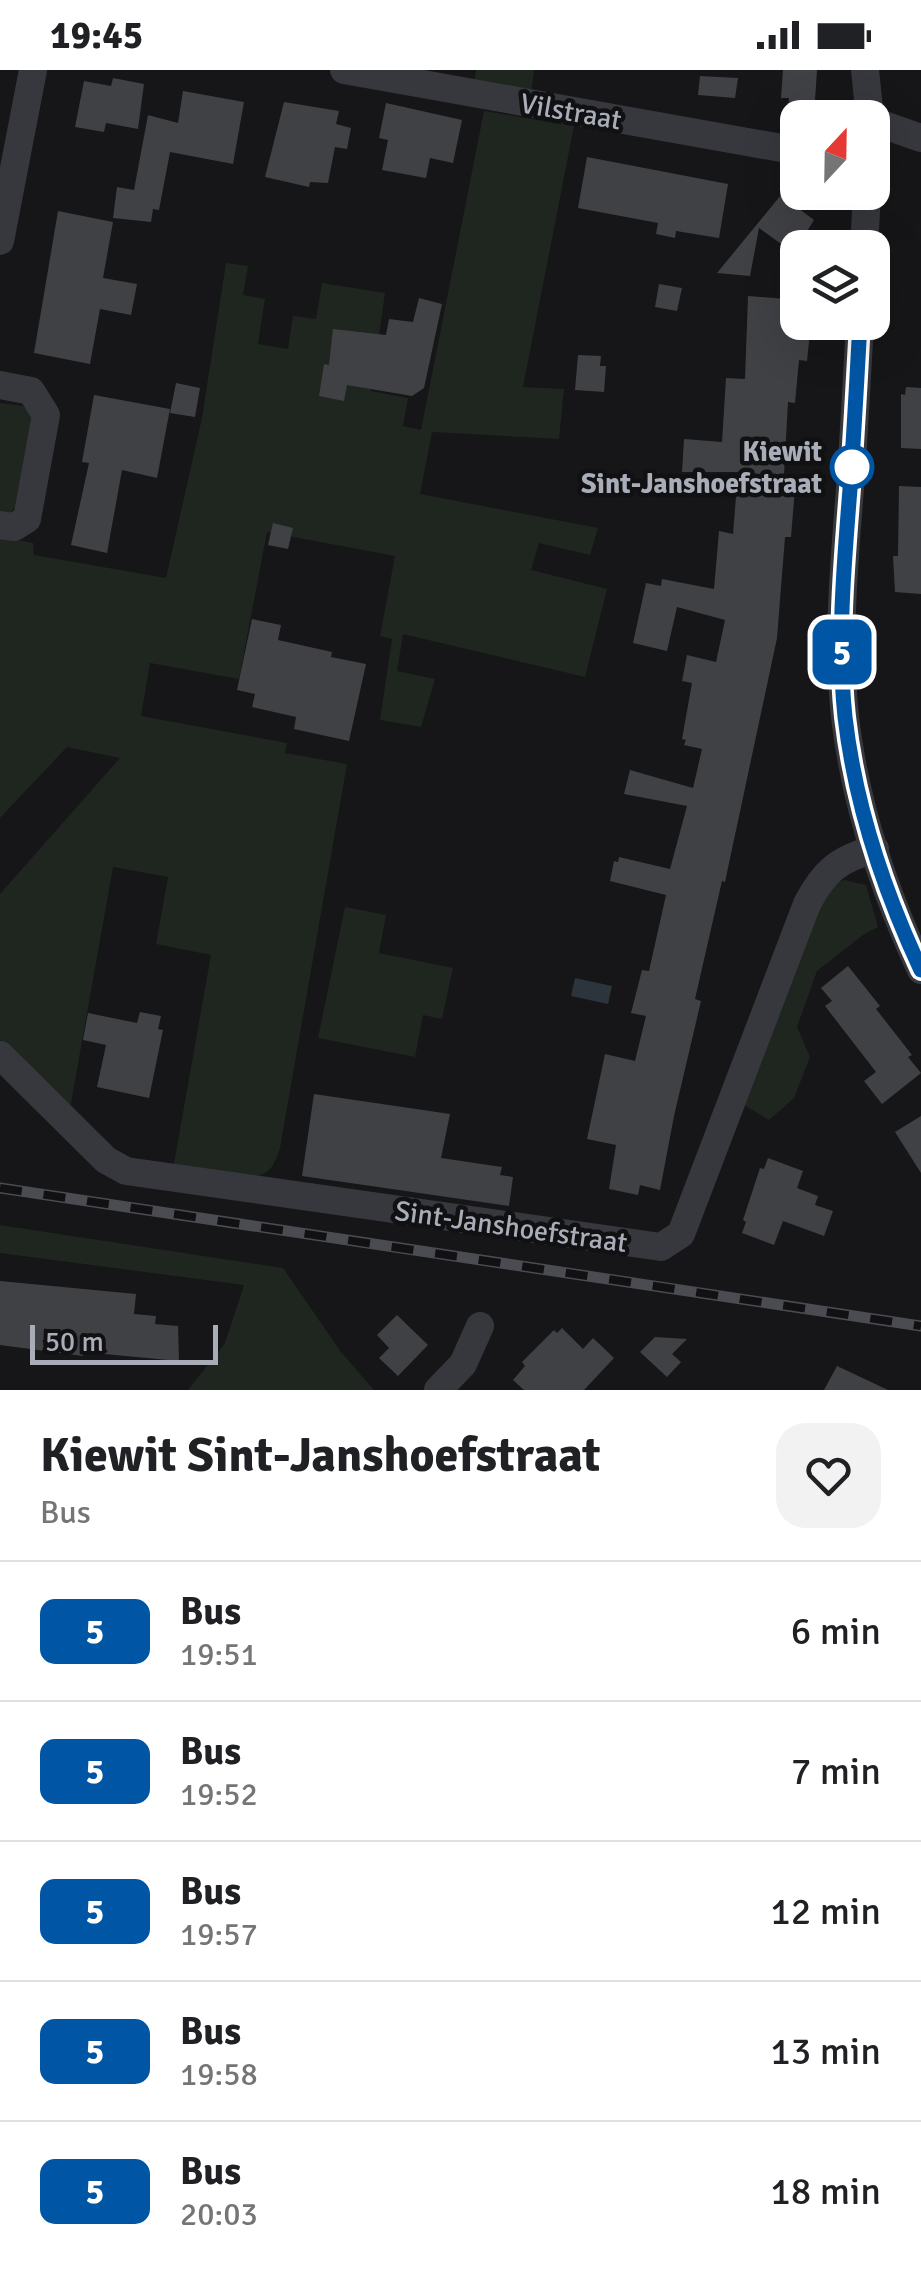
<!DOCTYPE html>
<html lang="en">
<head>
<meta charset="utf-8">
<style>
	:root { --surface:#fff; --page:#f2f2f2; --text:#202124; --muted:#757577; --line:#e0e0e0 }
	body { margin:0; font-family:Signika,sans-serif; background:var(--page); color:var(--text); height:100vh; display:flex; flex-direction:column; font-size:38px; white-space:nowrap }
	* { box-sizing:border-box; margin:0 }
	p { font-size:32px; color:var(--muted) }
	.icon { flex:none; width:55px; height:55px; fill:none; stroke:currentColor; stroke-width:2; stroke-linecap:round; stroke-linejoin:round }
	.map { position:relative; height:1320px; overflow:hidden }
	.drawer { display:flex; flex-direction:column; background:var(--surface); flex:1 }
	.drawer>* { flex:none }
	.badge { padding:0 20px; border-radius:15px; font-size:35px; line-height:65px }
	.needle { width:65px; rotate:22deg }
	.buttons { position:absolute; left:780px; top:30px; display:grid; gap:20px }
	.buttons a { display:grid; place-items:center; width:110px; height:110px; border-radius:20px; background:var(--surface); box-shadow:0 10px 40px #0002; font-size:50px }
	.scale { position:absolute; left:30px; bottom:25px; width:188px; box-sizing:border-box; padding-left:10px; border:5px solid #a8adb8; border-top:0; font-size:28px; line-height:35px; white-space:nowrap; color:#a8adb8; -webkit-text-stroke:8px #111113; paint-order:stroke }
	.map>.badge { position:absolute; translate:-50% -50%; box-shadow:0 0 0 5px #fff }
	.round { display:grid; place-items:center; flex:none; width:105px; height:105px; border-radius:30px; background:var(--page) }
	.head { display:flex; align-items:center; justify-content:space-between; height:170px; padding:0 40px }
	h1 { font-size:48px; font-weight:700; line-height:75px }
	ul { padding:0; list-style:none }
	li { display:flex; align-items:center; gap:30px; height:140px; padding:0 40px; border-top:2px solid var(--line) }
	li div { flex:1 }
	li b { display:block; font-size:38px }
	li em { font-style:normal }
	li .badge { min-width:110px; font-weight:700; text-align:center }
	.status { display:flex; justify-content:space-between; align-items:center; height:70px; padding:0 50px; background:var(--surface); direction:ltr }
	.status svg { height:28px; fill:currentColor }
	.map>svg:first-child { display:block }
</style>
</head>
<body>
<div class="status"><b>19:45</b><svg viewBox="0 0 49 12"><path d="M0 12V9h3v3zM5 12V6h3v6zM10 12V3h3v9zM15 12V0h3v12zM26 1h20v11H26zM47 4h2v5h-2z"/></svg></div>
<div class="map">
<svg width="921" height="1320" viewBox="0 0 921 1320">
	<rect width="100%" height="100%" fill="#161618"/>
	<g fill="#1e261f">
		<path d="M476,0h58l-3,26 -57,-13z"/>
		<path d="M484,41l90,15 -51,261 41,2 -5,50 -127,-7 -12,62 178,34 -8,27 -51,-12 -8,27 76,19 -22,88 -182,-43 -6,37 38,8 -14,48 -41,-7 12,-81 -12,-3 15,-80 -128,-24 -28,147 -89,-16 -9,53 146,27 -2,10 62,11 -67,384c-3,8 -5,16 -11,22 -15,16 -75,2 -96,-1l38,-214 -55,-11 12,-67 -55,-10 -43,242 -70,-69v-146l120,-136 -53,-11 -67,71v-281l33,6 1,12 132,23 36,-160 24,-155 22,3 -5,29 22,4 -7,45 30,5 5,-33 23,3 6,-36 63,10 -14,98 37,7 -5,28 18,4z"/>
		<path d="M0,333l23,3 11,11 -15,86 -10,11 -9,1z"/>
		<path d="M844,810l22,5 12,42 -15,8 -46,36 -20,56 13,30 -16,41 -25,22 -25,-15 77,-205 13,-16z"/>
		<path d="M345,837l41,8 -7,38 74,15 -11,51 -19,-4 -8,42 -97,-19z"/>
		<path d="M0,1155l283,43 58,84 33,38h-186l37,-47 19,-58 -244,-32z"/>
	</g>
	<path fill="#2c353c" d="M575,908l37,8 -4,18 -37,-8z"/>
	<g fill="#404145">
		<path d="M783,0h34l-3,46 -26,-2 1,-16h-8z"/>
		<path d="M700,6l38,2 -3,20 -37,-3z"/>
		<path d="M113,8l31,6 -6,45 -32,-6 -2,9 -29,-5 9,-46 27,5z"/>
		<path d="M183,21l61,11 -11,62 -63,-12 -11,58 -6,-1 -2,13 -38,-4 4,-31 17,3 14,-75 30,8z"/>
		<path d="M284,32l55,9 -3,13 15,4 -4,21 -12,-2 -7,36 -18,-1 -1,5 -44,-10z"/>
		<path d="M386,33l76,17 -9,43 -23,-5 -4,20 -44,-8 6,-30 -9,-2z"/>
		<path d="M587,87l141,27 -9,54 -43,-7 -1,7 -19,-4 2,-11 -80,-15z"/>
		<path d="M781,125l33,25 -20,33 -35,-25 -9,48 -33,-3z"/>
		<path d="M58,141l55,11 -10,56 34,6 -6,31 -31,-6 -10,55 -56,-11z"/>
		<path d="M659,214l23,4 -5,23 -22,-4z"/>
		<path d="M748,226l50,4v22h13l-4,39 -8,-1 -4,43 -7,-1 -4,72 12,2 -5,61h-6l-8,101 -52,244 -3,-1 -27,118 6,2 -27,115 -14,74 -20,-5 -2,10 -29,-6 7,-44 -29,-6 18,-85 30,7 11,-45 -15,-3 11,-43 7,1 17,-76 -56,-14 4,-20 4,1 1,-5 51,12 17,-63 -63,-12 6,-24 63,18 9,-39 -18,-4 2,-5 -4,-1 10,-56 -10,-2 5,-26 29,7 9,-42 -48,-13 -10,44 -34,-8 13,-60 15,3 1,-7 52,10 5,-58 14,3 5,-62h-56l2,-33 38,3 4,-64 19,1z"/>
		<path d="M419,228l23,6 -18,84 -12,8 -65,-11 -3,16 -25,-5 5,-32 5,1 4,-36 53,6 3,-16 24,3z"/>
		<path d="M578,285l23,1 -1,10h6l-2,26 -29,-2z"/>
		<path d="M176,313l24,5 -5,29 -25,-4z"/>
		<path d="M906,317l15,1v61l-20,-1v-54l4,1z"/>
		<path d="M94,325l76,14 -13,69 -35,-8 -15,83 -36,-8 18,-82 -7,-1z"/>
		<path d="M899,416l22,1v107l-26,-2 -2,-36h5z"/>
		<path d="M273,453l20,5 -5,21 -20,-4z"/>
		<path d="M252,549l29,6 -3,15 54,12 -1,5 35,7 -17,77 -55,-12 2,-12 -44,-10 3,-13 -18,-4z"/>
		<path d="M848,896l32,40 -4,3 36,46 -4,2 13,16 -39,31 -18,-23 12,-9 -51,-66 7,-5 -11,-13z"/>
		<path d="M140,942l21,4 -3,13 5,1 -14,68 -52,-11 9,-42 -23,-5 5,-27 49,10z"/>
		<path d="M314,1024l136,20 -9,44 61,9 -2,8 13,2 -4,29 -207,-30z"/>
		<path d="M921,1046v57l-26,-41z"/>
		<path d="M768,1088l35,13 -6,17 21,8 -3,9 18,6 -9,25 -41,-15 -9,24 -32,-12 4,-11 -3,-2 17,-52 4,1z"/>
		<path d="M0,1211l136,13 -2,20 22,2 -1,8 23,2 1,35 -96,-9v4l-83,-11z"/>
		<path d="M397,1245l31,30 -30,31 -19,-18 10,-10 -12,-13z"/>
		<path d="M562,1258l21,21 10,-11 21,20 -30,32h-60l-11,-10 12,-14 -3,-4 32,-32 3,3z"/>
		<path d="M655,1267l32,2 -15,15 9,8 -14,15 -27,-25z"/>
		<path d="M837,1296l51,24h-64z"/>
	</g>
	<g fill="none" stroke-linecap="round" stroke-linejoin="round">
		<g stroke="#37383d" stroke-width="28">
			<path d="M344,0l454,81"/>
			<path d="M865,0l5,48"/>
			<path d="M872,54l12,1 37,13"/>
			<path d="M0,171l33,-171"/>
			<path d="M864,178l3,-56"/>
			<path d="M860,252c-3,56 -6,112 -10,167 -6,76 -13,151 -5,228 10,86 39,174 76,253"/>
			<path d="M0,315l31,6 15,24 -19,104 -13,8 -14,-2"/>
			<path d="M0,985l106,105 20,11 535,76 20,-13 126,-330c17,-33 32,-45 68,-55"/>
			<path d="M438,1320l25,-26 17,-38"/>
		</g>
		<g stroke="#4a4c52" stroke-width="11">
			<path id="rail" d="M0,1118l921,138"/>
		</g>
		<use href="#rail" stroke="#111113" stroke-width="8" stroke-dasharray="22" stroke-linecap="butt"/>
	</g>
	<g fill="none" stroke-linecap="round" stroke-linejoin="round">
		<g stroke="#fff" stroke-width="22">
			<path id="line" d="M860,252c-3,56 -6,112 -10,167 -6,76 -13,152 -5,228 10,86 39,174 76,253"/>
		</g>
		<use href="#line" stroke="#0056a4" stroke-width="15"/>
	</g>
	<circle fill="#fff" stroke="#0056a4" stroke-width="5" cx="852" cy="397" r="20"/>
	<g text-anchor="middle" stroke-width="9" stroke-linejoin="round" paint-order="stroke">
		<g font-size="28" fill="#a8adb8" stroke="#111113">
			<text transform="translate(571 41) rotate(10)" y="10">Vilstraat</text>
			<text transform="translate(511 1156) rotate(8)" y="10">Sint-Janshoefstraat</text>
		</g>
		<g font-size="28" font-weight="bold" fill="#a8adb8" stroke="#111113" text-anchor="end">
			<text x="822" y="391">Kiewit<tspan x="822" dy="32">Sint-Janshoefstraat</tspan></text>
		</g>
	</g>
</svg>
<div class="buttons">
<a><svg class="needle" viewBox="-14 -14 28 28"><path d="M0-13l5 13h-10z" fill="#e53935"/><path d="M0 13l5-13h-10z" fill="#757577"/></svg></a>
<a><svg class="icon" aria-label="layers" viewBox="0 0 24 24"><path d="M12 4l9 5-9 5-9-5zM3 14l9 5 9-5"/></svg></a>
</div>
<div class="scale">50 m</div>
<b class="badge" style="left:842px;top:582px;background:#0056a4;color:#fff">5</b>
</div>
<section class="drawer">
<div class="head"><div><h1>Kiewit Sint-Janshoefstraat</h1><p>Bus</p></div><a class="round"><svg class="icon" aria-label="heart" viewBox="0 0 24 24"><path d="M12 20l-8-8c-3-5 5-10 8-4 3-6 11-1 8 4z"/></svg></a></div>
<ul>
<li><span class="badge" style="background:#0056a4;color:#fff">5</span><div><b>Bus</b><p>19:51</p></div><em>6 min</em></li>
<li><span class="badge" style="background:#0056a4;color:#fff">5</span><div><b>Bus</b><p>19:52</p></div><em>7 min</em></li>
<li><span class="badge" style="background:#0056a4;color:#fff">5</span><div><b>Bus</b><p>19:57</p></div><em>12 min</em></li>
<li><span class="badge" style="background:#0056a4;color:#fff">5</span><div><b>Bus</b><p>19:58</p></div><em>13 min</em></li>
<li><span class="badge" style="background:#0056a4;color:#fff">5</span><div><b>Bus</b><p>20:03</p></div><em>18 min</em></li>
</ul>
</section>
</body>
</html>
